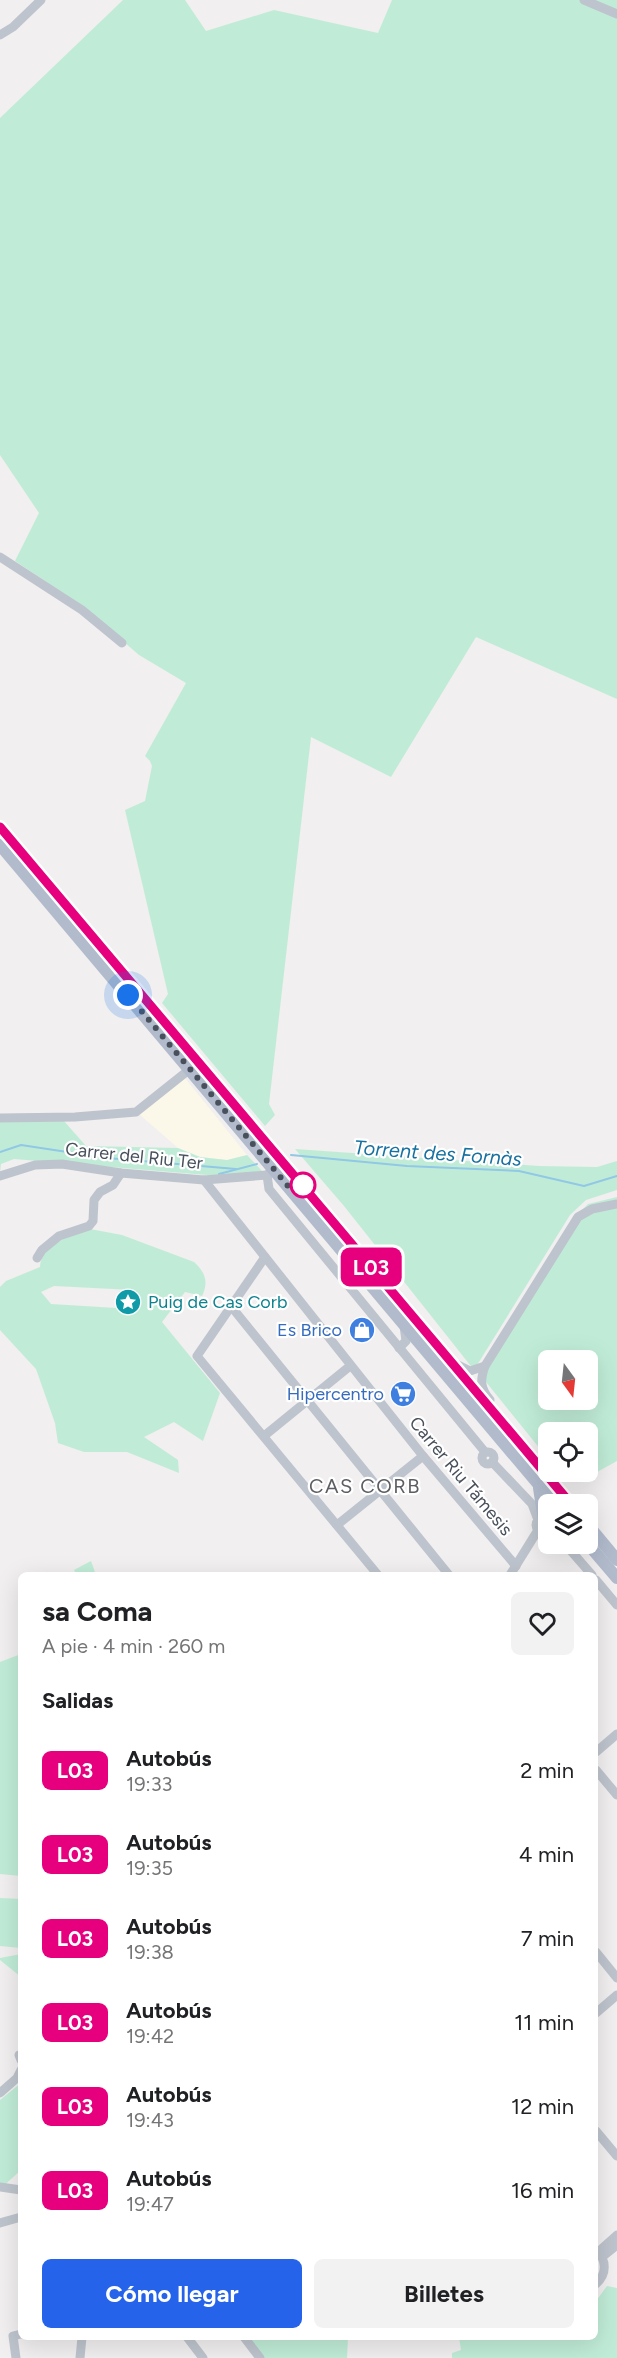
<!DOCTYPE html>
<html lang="es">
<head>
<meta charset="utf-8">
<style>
	:root { --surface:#fff; --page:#f2f2f2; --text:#202124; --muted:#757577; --accent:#2563eb }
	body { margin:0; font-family:Figtree,sans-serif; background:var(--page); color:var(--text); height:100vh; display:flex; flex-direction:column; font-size:22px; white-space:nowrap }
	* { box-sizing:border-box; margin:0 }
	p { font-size:20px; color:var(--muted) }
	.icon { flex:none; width:33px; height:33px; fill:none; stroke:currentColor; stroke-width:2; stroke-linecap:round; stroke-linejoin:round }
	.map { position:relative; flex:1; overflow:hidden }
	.drawer { position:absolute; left:18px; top:1572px; width:580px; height:768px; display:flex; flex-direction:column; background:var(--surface); border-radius:9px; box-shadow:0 6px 24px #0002 }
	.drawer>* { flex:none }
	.badge { padding:0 12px; border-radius:9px; font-size:21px; line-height:39px }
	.needle { width:39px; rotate:165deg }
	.buttons { position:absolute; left:538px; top:1350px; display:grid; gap:12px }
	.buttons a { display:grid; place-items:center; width:60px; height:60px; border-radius:9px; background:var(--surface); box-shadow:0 6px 24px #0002; font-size:30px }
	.you { position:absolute; width:30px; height:30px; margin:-15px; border:4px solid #fff; border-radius:50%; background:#1a73e8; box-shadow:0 0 0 9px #1a73e833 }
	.map>.badge { position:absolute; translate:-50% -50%; box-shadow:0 0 0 3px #fff }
	h2 { padding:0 24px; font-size:22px; line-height:54px }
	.round { display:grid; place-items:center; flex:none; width:63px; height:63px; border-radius:9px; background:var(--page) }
	.summary { display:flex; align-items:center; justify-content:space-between; height:102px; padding:0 24px }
	h1 { font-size:28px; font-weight:700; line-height:45px }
	.primary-button { display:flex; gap:12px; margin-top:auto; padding:12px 24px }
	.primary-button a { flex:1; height:69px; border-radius:9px; background:var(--accent); color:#fff; font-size:24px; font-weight:700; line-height:69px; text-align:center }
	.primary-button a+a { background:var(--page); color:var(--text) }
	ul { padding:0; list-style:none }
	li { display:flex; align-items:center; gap:18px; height:84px; padding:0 24px }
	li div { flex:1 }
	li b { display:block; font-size:22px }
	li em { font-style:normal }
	li .badge { min-width:66px; font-weight:700; text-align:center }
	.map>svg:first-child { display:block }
</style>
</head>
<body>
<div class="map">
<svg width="617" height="2358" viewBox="0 0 617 2358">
	<rect width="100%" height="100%" fill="#f1efef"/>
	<path fill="#fbf8ea" d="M185,1078l62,77 -20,5 -27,-3 -22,-9 -38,-33 2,-5z"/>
	<g fill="#c0ecd7" fill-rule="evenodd">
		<path d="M123,0h62l21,31 68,-21 104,23 14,-33h225v699l-141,-62 -85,140 -80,-40 -42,367 6,11 -10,11 -103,-123 6,-9 -43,-184 20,-9 7,-35 -2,-5 -5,-5 41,-73 -47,-28 -59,-51 -65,-43 24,-48 -39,-58v-337z"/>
		<path d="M0,1121h64l22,25 92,2 22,9 27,3 20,-5 17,18 -45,3 -205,-17 -13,5 -1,9z"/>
		<path d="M295,1149l244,17 58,1 20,-6v29l-31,10 -16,15 -96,155 -130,-164z"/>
		<path d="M617,1197v264l-20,11 -9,-22v-18h-39v21l-4,2 -63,-78 95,-162 11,-11zM549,1360h39v40h-39z"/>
		<path d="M90,1229l32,6 72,27c11,10 15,20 8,34l-17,-4 -23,30 58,71 -17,48 -29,-19 -30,15 34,23 1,13 -52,-21h-43l-26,-9 -3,-20 -19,-54 -36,-39v-43l6,-6 34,-14c1,-23 31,-32 50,-38zM54,1286l79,4v19l-82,-5 -10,-12z"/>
		<path d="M91,1561l5,14h-19l-3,-5z"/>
		<path d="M21,1654v222l-21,-2v-212z"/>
		<path d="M0,1898l21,1v49l-21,-2z"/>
		<path d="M21,1954v23l-21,-17v-2z"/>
		<path d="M21,2083v87l-21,19v-89z"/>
		<path d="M607,2286l10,2v70h-165v-5l9,-3 -2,-13h137v-36z"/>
		<path d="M248,2337h100l-1,21h-83z"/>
	</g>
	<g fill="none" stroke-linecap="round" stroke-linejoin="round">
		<g stroke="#90c8e6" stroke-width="2">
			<path d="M0,1152l21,-7 86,13 129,11"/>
			<path d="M291,1155l116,11 112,5 65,15 33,-10"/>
			<path d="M219,1174l38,-10"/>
		</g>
		<g stroke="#bec4cd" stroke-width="9">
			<path d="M584,0l33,14"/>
			<path d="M0,35l13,-8 28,-27"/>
			<path d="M0,557l82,53 40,33"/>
			<path d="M0,1118l75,-1 61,-5 54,-43"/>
			<path d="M274,1169l-7,6 2,14 216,263"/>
			<path d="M0,1176l35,-11 27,-1 59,9 83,7 63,-5"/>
			<path d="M204,1180l219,276 93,110"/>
			<path d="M265,1257l-68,99 181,219"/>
			<path d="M37,1258l5,-8 17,-14 30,-10 4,-5 1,-21 6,-8 13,-7 8,-12"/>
			<path d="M230,1305l219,270"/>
			<path d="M399,1348l7,-7 -2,-15"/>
			<path d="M454,1363l16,8 15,-5"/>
			<path d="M490,1400c-10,-12 -10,-20 -5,-34l93,-149 14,-8 25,-5"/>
			<path d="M264,1436l86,-70"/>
			<circle cx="488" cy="1458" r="6"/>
			<path d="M492,1462l40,42 6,16"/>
			<circle cx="542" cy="1525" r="6"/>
			<path d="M337,1525l86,-69"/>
			<path d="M565,1544l27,31"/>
			<path d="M510,1575l28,-45"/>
			<path d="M596,1580l21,25"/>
			<path d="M596,1752l21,-18"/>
			<path d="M596,1770l21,25"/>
			<path d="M596,1952l21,26"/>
			<path d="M596,2013l21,-18"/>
			<path d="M19,2055l2,5"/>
			<path d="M0,2093l17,-15 4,-8"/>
			<path d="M596,2131l21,25"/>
			<path d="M0,2187l21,3"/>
			<path d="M0,2223l21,-6"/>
			<path d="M596,2250c11,10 11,24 0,34"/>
			<path d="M598,2252l19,-17"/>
			<path d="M602,2257l15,-12"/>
			<path d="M187,2337l16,21"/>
			<path d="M244,2337l16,21"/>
			<path d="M16,2358l-3,-22 8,-2"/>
			<path d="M80,2358l2,-21"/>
		</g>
		<g stroke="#b1bbcc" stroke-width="12">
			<path d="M0,827l571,677"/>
			<path d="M0,845l555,659"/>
			<path d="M539,1488l5,32"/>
			<path d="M588,1525l29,35"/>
			<path d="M588,1544l29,34"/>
		</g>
	</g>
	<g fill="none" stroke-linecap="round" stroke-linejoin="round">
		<g stroke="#fff" stroke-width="14">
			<path id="line" d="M0,827l571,677"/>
		</g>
		<use href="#line" stroke="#e6007e" stroke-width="9"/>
		<path stroke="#48505b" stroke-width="6" stroke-dasharray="0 10.8" d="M128,995l160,191 15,-1"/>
	</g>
	<defs>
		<g id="sight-disc" transform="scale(1.35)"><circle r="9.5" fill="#0f9aa8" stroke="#fff"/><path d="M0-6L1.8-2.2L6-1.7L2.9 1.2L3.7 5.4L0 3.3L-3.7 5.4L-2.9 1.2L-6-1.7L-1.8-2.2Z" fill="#fff"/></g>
		<g id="shop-disc" transform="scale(1.35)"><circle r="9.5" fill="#3f7fe0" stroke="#fff"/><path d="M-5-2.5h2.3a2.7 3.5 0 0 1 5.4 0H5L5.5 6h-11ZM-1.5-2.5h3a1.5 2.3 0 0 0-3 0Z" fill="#fff"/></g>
		<g id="supermarket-disc" transform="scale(1.35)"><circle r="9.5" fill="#3f7fe0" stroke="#fff"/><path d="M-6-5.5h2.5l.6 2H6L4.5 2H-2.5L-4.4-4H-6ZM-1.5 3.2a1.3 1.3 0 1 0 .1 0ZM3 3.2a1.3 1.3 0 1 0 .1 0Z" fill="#fff"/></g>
	</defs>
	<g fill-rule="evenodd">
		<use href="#sight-disc" x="128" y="1302"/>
		<use href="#shop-disc" x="362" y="1330"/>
		<use href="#supermarket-disc" x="403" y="1394"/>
	</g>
	<circle fill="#fff" stroke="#e6007e" stroke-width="3" cx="303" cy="1185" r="12"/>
	<g text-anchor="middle" stroke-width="4.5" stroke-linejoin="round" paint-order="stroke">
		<g font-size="18" fill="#48505b" stroke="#fff">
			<text transform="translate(134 1156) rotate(6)" y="6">Carrer del Riu Ter</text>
			<text transform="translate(461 1476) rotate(50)" y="6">Carrer Riu Támesis</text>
		</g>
		<g font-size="18" fill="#0d838f" stroke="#fff" text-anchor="start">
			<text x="148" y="1308">Puig de Cas Corb</text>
		</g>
		<g font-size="18" fill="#366cbe" stroke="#fff" text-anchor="end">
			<text x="342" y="1336">Es Brico</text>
			<text x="384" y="1400">Hipercentro</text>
		</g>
		<g font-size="20" font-style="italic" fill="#1670a0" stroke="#fff">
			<text transform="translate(438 1153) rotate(4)" y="7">Torrent des Fornàs</text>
		</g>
		<g font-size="20" letter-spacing="1.5" fill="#5c5e63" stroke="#fff">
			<text x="365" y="1493">CAS CORB</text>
		</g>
	</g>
</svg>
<div class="buttons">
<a><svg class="needle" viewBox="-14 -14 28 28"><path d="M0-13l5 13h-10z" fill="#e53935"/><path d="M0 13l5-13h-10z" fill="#757577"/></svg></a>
<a><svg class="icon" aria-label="locate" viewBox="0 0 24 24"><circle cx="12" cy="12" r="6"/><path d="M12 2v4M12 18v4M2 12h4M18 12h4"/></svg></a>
<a><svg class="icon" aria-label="layers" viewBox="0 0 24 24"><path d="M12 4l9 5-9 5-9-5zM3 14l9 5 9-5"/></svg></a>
</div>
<div class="you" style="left:128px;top:995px"></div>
<b class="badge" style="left:371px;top:1267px;background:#e6007e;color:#fff">L03</b>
<section class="drawer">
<div class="summary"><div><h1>sa Coma</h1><p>A pie · 4 min · 260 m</p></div><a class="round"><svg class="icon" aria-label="heart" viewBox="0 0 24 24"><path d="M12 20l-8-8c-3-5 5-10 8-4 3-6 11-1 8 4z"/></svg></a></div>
<h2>Salidas</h2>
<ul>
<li><span class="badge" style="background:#e6007e;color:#fff">L03</span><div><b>Autobús</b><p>19:33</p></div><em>2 min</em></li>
<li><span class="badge" style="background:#e6007e;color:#fff">L03</span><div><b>Autobús</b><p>19:35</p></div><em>4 min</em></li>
<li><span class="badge" style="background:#e6007e;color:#fff">L03</span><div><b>Autobús</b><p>19:38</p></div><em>7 min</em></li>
<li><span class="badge" style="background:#e6007e;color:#fff">L03</span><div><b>Autobús</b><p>19:42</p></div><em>11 min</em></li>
<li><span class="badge" style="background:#e6007e;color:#fff">L03</span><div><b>Autobús</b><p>19:43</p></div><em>12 min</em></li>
<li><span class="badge" style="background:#e6007e;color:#fff">L03</span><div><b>Autobús</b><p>19:47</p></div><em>16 min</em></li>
</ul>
<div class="primary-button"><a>Cómo llegar</a><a>Billetes</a></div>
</section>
</div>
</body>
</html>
